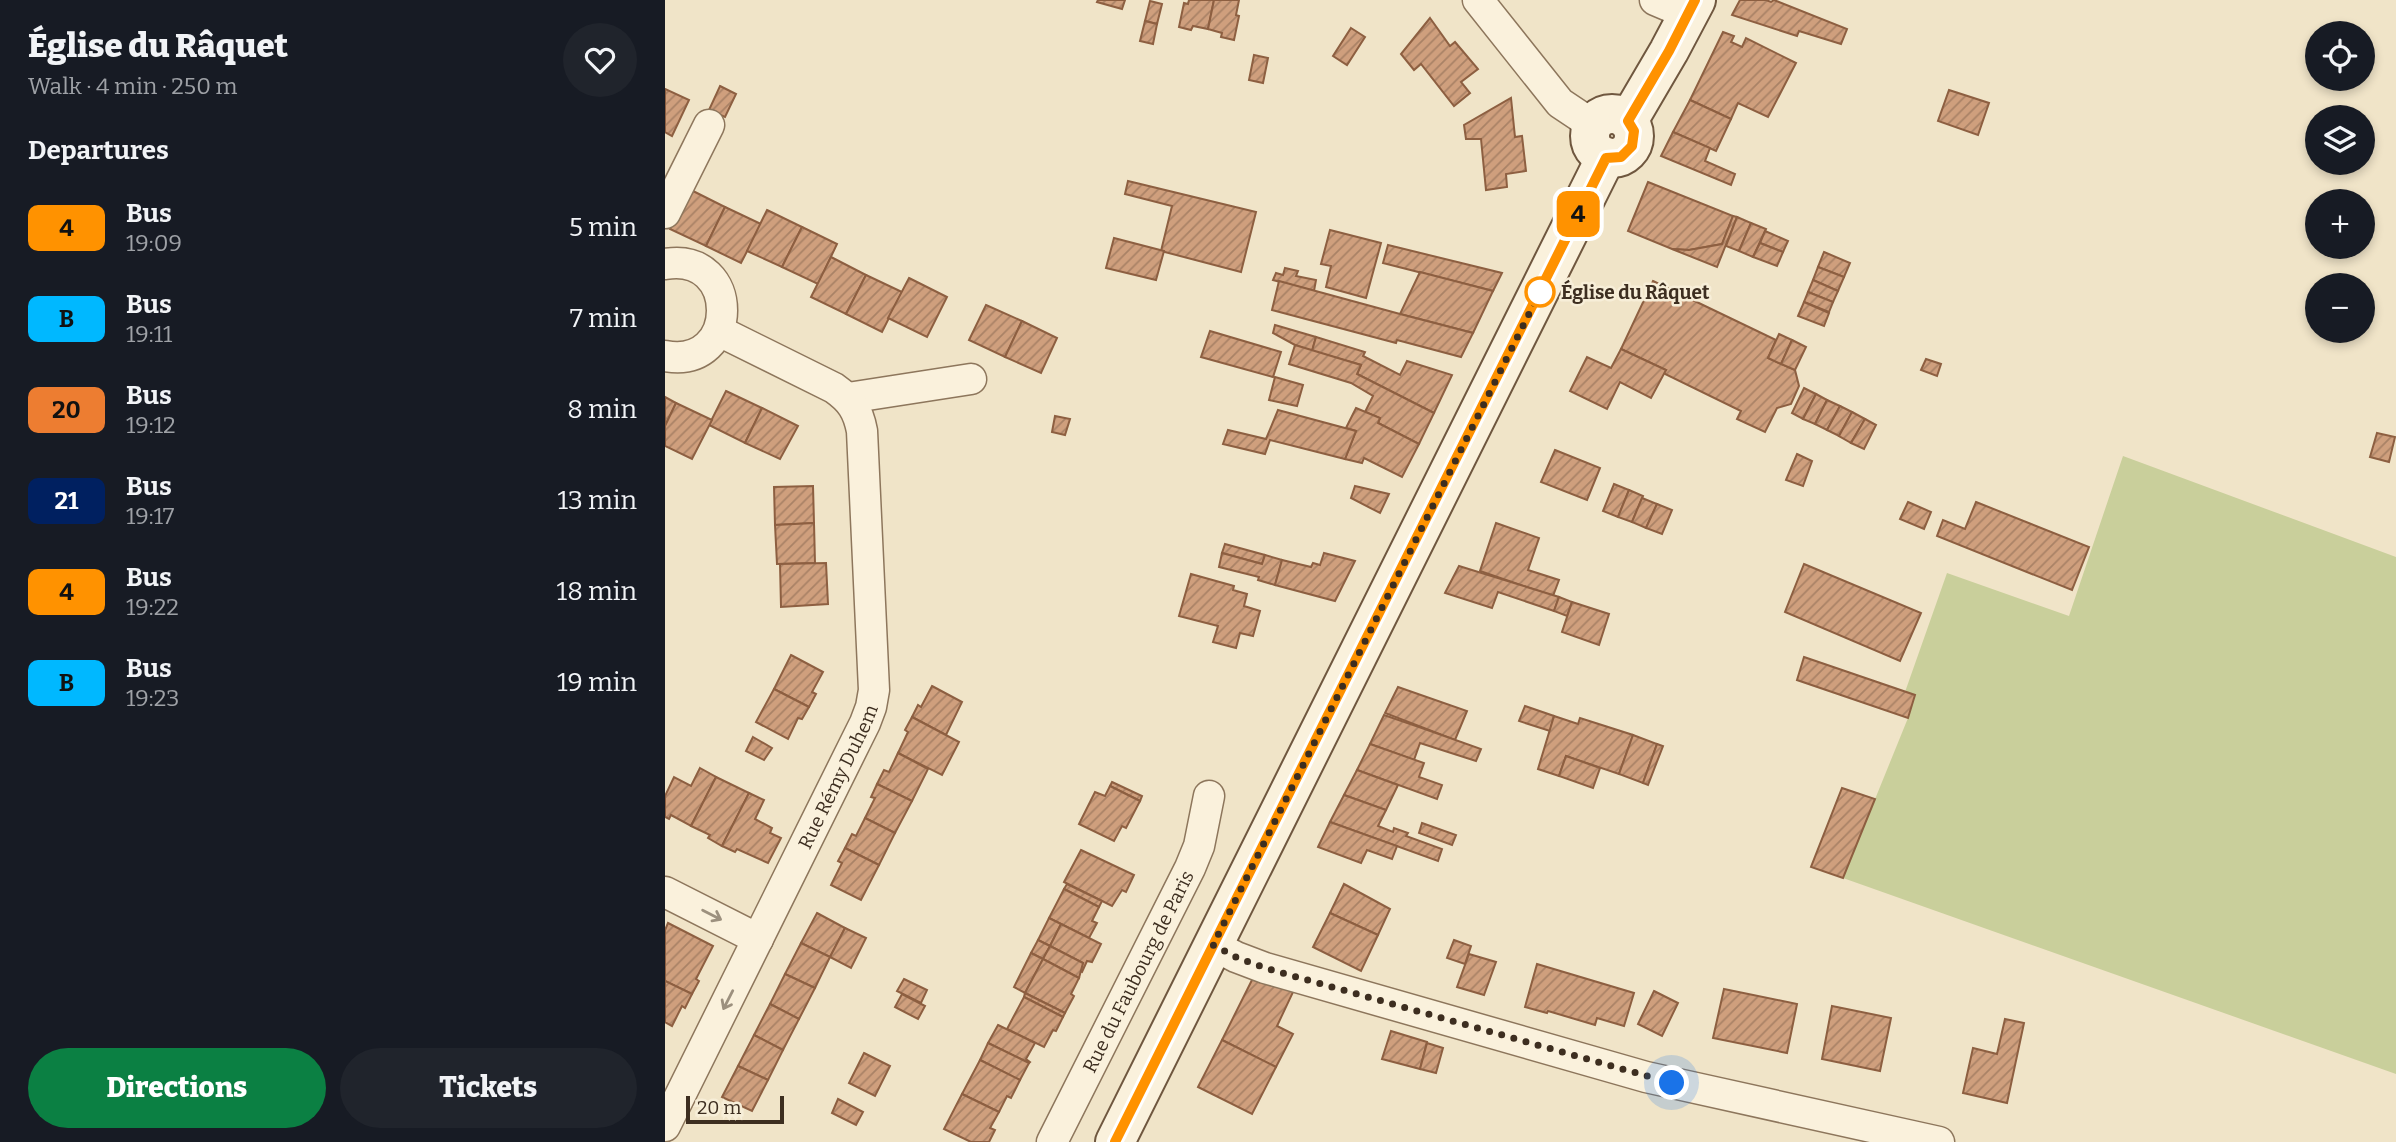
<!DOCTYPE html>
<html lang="en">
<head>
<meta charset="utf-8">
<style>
	:root { --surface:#171b24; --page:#20242c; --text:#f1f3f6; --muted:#9ea1a6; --accent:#0b8043 }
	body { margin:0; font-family:Bitter,serif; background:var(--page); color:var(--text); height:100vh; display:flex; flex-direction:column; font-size:26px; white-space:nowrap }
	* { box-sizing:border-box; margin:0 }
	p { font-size:23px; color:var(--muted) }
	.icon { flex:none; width:38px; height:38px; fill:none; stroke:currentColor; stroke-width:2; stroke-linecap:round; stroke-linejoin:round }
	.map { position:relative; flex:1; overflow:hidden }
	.sheet { display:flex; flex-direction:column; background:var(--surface); width:665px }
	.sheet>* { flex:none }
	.badge { padding:0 14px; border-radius:10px; font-size:24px; line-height:46px }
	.fabs { position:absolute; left:1640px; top:21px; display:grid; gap:14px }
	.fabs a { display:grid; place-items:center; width:70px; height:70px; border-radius:50%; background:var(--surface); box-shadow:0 4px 10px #0003; font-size:35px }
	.scale { position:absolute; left:21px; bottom:18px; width:98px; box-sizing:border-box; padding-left:7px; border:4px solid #3d2e20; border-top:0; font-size:19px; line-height:24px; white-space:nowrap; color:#3d2e20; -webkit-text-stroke:5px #f7eed8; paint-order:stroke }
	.you { position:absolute; width:35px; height:35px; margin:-18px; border:5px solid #fff; border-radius:50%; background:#1a73e8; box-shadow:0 0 0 10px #1a73e833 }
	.map>.badge { position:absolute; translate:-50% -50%; box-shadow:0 0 0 4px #fff }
	h2 { padding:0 28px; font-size:26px; line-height:63px }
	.round { display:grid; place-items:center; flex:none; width:74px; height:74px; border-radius:37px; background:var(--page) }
	.head { display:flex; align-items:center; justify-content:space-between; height:119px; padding:0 28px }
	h1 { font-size:33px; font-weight:800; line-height:52px }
	.cta { display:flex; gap:14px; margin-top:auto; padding:14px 28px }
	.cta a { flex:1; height:80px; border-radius:42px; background:var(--accent); color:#fff; font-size:28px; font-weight:800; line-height:80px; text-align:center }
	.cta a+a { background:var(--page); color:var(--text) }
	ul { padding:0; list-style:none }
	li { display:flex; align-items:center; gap:21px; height:91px; padding:0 28px }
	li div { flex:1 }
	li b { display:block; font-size:26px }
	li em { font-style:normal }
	li .badge { min-width:77px; font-weight:700; text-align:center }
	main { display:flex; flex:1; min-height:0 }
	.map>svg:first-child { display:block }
</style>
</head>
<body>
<main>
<section class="sheet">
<div class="head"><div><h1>Église du Râquet</h1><p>Walk · 4 min · 250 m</p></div><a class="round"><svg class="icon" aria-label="heart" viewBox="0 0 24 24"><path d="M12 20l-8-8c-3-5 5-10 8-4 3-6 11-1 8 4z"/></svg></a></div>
<h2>Departures</h2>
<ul>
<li><span class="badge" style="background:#ff9200;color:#111">4</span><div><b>Bus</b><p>19:09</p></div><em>5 min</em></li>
<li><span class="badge" style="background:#00b8ff;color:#111">B</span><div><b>Bus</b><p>19:11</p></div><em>7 min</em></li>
<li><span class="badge" style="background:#ed7d31;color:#111">20</span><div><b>Bus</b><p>19:12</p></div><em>8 min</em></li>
<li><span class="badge" style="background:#002060;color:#fff">21</span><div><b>Bus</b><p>19:17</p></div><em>13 min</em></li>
<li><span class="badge" style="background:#ff9200;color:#111">4</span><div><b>Bus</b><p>19:22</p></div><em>18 min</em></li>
<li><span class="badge" style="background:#00b8ff;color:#111">B</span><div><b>Bus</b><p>19:23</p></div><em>19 min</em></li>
</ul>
<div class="cta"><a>Directions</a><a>Tickets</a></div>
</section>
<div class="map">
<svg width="1731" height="1142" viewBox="0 0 1731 1142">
	<defs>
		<pattern id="building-hatch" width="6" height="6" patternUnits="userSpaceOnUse" patternTransform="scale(1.75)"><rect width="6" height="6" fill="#cf9f7d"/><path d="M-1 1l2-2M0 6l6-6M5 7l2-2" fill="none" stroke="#a98266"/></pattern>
	</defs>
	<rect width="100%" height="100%" fill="#f0e4c8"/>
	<path fill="#c9cf9b" d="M1458,456l273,101v517l-553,-196 65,-160 7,-22 -10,-4 42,-119 122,43z"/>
	<g fill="url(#building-hatch)" stroke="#8d5f41" stroke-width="2">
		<path d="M433,0h27l-3,9 -25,-7z"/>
		<path d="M524,0h25l-6,29 -15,-3 -2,4 -12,-3 5,-24 4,1z"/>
		<path d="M549,0h25l-3,15 3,1 -5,24 -13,-3 1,-4 -14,-4z"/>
		<path d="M1075,0h26l5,2 3,-2 73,29 -6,15 -42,-13 -2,5 -65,-21z"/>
		<path d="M485,1l12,3 -5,20 -12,-3z"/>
		<path d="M765,18l20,28 5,-4 23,27 -17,13 9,11 -16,13 -33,-42 -7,6 -13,-16z"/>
		<path d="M480,21l12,3 -4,20 -13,-3z"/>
		<path d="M686,28l14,9 -18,28 -14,-9z"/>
		<path d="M1058,32l11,4 -3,6 11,5 4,-9 50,25 -28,54 -30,-14 -7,16 -41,-19z"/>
		<path d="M589,55l14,3 -5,25 -14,-3z"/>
		<path d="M55,86l16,8 -11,23 -16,-7z"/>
		<path d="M0,89l24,11 -17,36 -7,-4z"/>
		<path d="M1284,90l40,13 -11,32 -40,-14z"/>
		<path d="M846,98l4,39 7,-1 4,35 -20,3 1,13 -21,3 -5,-51h-15l-2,-14z"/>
		<path d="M1025,100l41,19 -15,32 -43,-19z"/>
		<path d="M1008,132l37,16 -5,13 30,13 -4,11 -70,-29z"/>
		<path d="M463,181l128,31 -15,60 -80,-21 11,-45 -47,-12z"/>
		<path d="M983,182l85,34 -11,28 -33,6 -17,-1 -44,-18z"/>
		<path d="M24,189l36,18 -19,39 -36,-17z"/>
		<path d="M60,207l36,17 -20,39 -35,-17z"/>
		<path d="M102,210l35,17 -20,40 -35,-16z"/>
		<path d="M1068,216l4,1 -20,50 -45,-18 17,1 33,-6z"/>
		<path d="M1072,217l14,6 -12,28 -13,-5z"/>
		<path d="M1086,223l15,6 -13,28 -14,-6z"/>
		<path d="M137,227l35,17 -19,40 -36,-17z"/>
		<path d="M665,230l51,13 -15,55 -40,-11 5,-21 -10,-2z"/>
		<path d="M1100,231l23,10 -5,11 -23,-9z"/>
		<path d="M449,238l50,13 -8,29 -50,-12z"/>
		<path d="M1095,243l23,9 -6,14 -24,-9z"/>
		<path d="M723,245l114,28 -9,18 -110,-28z"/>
		<path d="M1159,252l26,11 -6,14 -26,-10z"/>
		<path d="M166,257l35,18 -20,39 -35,-17z"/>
		<path d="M1153,267l26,10 -6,14 -25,-11z"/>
		<path d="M620,268l13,3 -2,5 20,4 -2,11 -41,-11 3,-7 7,2z"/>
		<path d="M755,272l73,19 -20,42 -73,-19z"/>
		<path d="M201,275l36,17 -20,40 -36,-18z"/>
		<path d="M244,278l38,19 -20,40 -39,-19z"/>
		<path d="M1148,280l25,11 -5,11 -25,-10z"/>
		<path d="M614,281l121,33 73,19 -12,24 -64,-17 -1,3 -124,-33z"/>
		<path d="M988,281l123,59 -8,18 27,12 4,16 -8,18 -14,4 -12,24 -28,-13 4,-8 -78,-38 3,-3 -45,-21z"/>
		<path d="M1143,292l25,10 -4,10 -25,-10z"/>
		<path d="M1139,302l25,11 -5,13 -26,-10z"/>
		<path d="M321,305l36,16 -17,36 -36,-17z"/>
		<path d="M357,321l35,17 -16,35 -36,-16z"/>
		<path d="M610,325l41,12 -4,14 -17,-6 -22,-12z"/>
		<path d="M545,331l71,21 -8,25 -72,-20z"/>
		<path d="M1114,334l13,6 -11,24 -13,-6z"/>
		<path d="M651,337l49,15 -2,4 37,19 7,-14 45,14 -18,38 -77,-39 4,-9 -49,-14z"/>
		<path d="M1127,340l14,7 -11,23 -14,-6z"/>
		<path d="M630,345l66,20 -4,9 77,39 -15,31 -41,-21 2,-5 -15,-6 8,-16 -22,-13 -62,-19z"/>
		<path d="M956,349l45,21 -15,28 -31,-16 -13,27 -37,-18 17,-34 24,11z"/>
		<path d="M1261,359l15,5 -4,12 -16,-6z"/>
		<path d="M610,377l28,8 -6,21 -28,-6z"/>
		<path d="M1139,388l12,6 -13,25 -11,-6z"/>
		<path d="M61,391l36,17 -17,35 -36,-18z"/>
		<path d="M1151,394l11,6 -12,24 -12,-5z"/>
		<path d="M0,397l11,6 -11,23z"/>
		<path d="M1162,400l13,6 -13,24 -12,-6z"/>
		<path d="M11,403l36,17 -20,39 -27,-13v-20z"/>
		<path d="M1175,406l12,6 -13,24 -12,-6z"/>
		<path d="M97,408l36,18 -18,33 -35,-16z"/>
		<path d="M691,408l24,10 -2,5 41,21 -17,33 -38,-19 -2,5 -17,-4 11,-28 -10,-3z"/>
		<path d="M613,410l78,21 -11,28 -75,-19 -5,14 -42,-10 5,-14 38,9z"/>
		<path d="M1187,412l13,7 -14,24 -12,-7z"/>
		<path d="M390,416l15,3 -5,16 -13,-3z"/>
		<path d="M1200,419l11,6 -12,24 -13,-6z"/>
		<path d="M1712,433l18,4 -6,25 -19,-5z"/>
		<path d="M890,450l45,18 -13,32 -46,-18z"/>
		<path d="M1132,454l15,7 -9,25 -17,-6z"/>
		<path d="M949,484l15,6 -11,27 -15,-6z"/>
		<path d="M148,486l1,37 -39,2 -1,-38z"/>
		<path d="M690,486l34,8 -9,19 -29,-15z"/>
		<path d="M964,490l14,6 -11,26 -14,-5z"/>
		<path d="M977,498l15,6 -11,24 -14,-6z"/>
		<path d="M1243,502l23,10 -7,17 -24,-10z"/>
		<path d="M1311,502l113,45 -17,43 -135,-54 6,-16 22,9z"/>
		<path d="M992,504l15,6 -10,24 -16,-6z"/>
		<path d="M149,523l1,40 -38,1 -2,-39z"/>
		<path d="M831,523l43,15 -11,32 31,10 -6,16 -73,-25z"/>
		<path d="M560,544l40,11 -3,9 -40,-11z"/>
		<path d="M557,553l40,11 3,-9 17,5 -7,25 -17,-5 1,-3 -40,-10z"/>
		<path d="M659,553l31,8 -20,40 -60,-16 7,-25 29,7 2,-4 7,2z"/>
		<path d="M161,563l2,41 -47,3 -1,-43z"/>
		<path d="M1139,564l117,49 -21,48 -115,-49z"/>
		<path d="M794,566l100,31 -5,14 -56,-19 -6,16 -47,-15z"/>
		<path d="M526,574l43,12 -1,4 14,4 -3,12 16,5 -7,25 -13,-3 -4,15 -23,-6 5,-16 -39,-10z"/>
		<path d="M894,597l13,5 -5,14 -13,-5z"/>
		<path d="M907,602l37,12 -10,31 -37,-13z"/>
		<path d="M126,655l32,17 -11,20 4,2 -7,13 -35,-18z"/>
		<path d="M1139,657l111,38 -7,23 -111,-38z"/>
		<path d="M267,686l30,16 -16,33 -34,-18 6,-12 3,2z"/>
		<path d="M733,687l69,24 -12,29 -70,-27z"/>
		<path d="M109,689l35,18 -7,12 -4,-1 -10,21 -32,-17z"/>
		<path d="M860,706l29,10 -4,15 -31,-10z"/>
		<path d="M719,715l35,12 62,22 -5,12 -56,-18 -6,17 -44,-16z"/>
		<path d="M889,716l24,8 2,-6 53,17 -14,39 -53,-18 -7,20 -21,-7z"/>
		<path d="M247,717l47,25 -17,33 -44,-22 10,-21 -3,-2z"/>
		<path d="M968,735l24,9 -14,39 -24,-9z"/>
		<path d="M88,737l19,11 -8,12 -18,-9z"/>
		<path d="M705,744l54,19 -5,14 23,8 -5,14 -80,-29z"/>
		<path d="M992,744l6,2 -15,39 -5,-2z"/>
		<path d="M233,753l30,16 -16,32 -35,-17 7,-14 5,2z"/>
		<path d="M901,756l34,12 -7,20 -34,-12z"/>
		<path d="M35,768l16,9 -25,49 -20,-11 -2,4 -4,-2v-21l9,-19 17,9z"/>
		<path d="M692,770l41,15 -12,25 -42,-15z"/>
		<path d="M51,777l33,16 -27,53 -14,-8 2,-3 -19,-9z"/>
		<path d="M447,782l30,14 -2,5 -30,-15z"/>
		<path d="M212,784l35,17 -17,32 -30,-15 10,-20 -4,-1z"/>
		<path d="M445,786l30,15 -14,27 -4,-2 -8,15 -35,-17 16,-32 10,4z"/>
		<path d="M1177,788l33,11 -32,79 -32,-11z"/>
		<path d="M84,793l15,7 -9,19 17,9 -2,5 11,5 -13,25 -31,-14 -2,3 -13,-6z"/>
		<path d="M679,795l42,15 -8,16 15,6 1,-4 14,5 -2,3 36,13 -4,12 -108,-39z"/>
		<path d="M200,818l30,15 -16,32 -34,-17 7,-14 4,2z"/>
		<path d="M665,822l67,24 -5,13 -25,-9 -6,13 -43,-16z"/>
		<path d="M757,823l34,12 -4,10 -33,-12z"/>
		<path d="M180,848l34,17 -18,35 -30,-15 11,-22 -4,-2z"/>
		<path d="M416,850l53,25 -8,17 -4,-2 -10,16 -48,-24z"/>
		<path d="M402,884l35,17 -3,6 -35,-18z"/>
		<path d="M679,884l46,25 -12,26 -48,-22z"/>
		<path d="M399,889l35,18 -7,14 5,2 -8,15 -40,-20z"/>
		<path d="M152,913l28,15 -15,29 -29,-14z"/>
		<path d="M665,913l48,22 -17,36 -48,-24z"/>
		<path d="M384,918l12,6 -11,22 -12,-6z"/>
		<path d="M3,923l45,23 -17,33 3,2 -7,13 -27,-13v-51z"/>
		<path d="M396,924l40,20 -9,18 -5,-1 -5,11 -3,-1 4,-8 -33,-17z"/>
		<path d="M180,928l21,10 -15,30 -21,-11z"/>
		<path d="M373,940l12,6 -7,13 -12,-6z"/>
		<path d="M789,940l17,6 -6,18 -18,-6z"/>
		<path d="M136,943l29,14 -15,31 -30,-14z"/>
		<path d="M385,946l33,17 -4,15 -36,-19z"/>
		<path d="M366,953l12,6 -18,34 -11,-6z"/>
		<path d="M804,954l27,8 -12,33 -27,-8z"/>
		<path d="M378,959l36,19 -8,16 3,2 -9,17 -40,-20z"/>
		<path d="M872,964l97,29 -10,33 -27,-8 -2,7 -47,-14 -1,2 -22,-6z"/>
		<path d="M120,974l30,14 -16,31 -29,-15z"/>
		<path d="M588,978l41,12 -17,36 16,8 -17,33 -54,-27z"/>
		<path d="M239,979l23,11 -6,13 -24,-12z"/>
		<path d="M0,981l27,13 -7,14 -3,-2 -10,20 -7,-4z"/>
		<path d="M1059,989l73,15 -10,49 -74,-15z"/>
		<path d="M989,991l24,12 -16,33 -24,-12z"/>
		<path d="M360,993l40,20 -2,4 -39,-20z"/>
		<path d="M237,994l23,12 -7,13 -23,-12z"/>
		<path d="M359,997l39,20 -7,14 -3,-1 -9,17 -37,-18z"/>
		<path d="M105,1004l29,15 -16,31 -29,-15z"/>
		<path d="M1167,1006l59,12 -11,53 -58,-12z"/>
		<path d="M1340,1019l19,4 -17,80 -44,-10 10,-45 24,6z"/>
		<path d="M333,1025l37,18 -9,16 4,3 -1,1 -41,-20z"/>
		<path d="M726,1031l36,11 -7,27 -38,-10z"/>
		<path d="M89,1035l29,15 -15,30 -30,-14z"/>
		<path d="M557,1040l54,27 -24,47 -54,-27z"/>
		<path d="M323,1043l41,20 -9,17 -40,-20z"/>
		<path d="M762,1043l16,5 -7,25 -16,-4z"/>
		<path d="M199,1053l26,13 -15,30 -26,-13z"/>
		<path d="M315,1060l40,20 -9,18 -4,-2 -8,16 -37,-18z"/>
		<path d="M73,1066l30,14 -16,31 -30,-14z"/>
		<path d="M297,1094l37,18 -9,16 5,2 -6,12h-18l-27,-13z"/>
		<path d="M173,1099l25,13 -7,13 -24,-12z"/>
	</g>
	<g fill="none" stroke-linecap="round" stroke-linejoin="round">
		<g stroke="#8d765c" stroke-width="33">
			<g id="street">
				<path d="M813,0l82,103 33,22"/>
				<path d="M990,0l33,14"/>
				<path d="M0,213l44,-88"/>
				<path d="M0,264c76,-13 76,106 0,92"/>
				<path d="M183,398l123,-19"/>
				<path d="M0,892l93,47"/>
				<path d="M548,945l23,12 29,11 381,109 293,65"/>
				<path id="s1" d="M0,1126l200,-403 6,-16 3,-17 -12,-259c-4,-21 -11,-31 -28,-43l-115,-57"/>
				<path id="s2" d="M387,1142l138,-274 9,-22 10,-50"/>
			</g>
		</g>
		<g stroke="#6f573f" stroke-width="42">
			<g id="secondary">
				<circle cx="947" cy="136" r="22"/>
				<path d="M963,121l41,-70 27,-51"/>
				<path d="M450,1142l491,-985"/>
			</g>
		</g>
		<use href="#street" stroke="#faf1dc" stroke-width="30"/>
		<use href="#secondary" stroke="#faf1dc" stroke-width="38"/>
	</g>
	<defs><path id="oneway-shaft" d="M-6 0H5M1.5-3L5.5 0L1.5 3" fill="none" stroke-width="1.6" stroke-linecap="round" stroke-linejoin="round" transform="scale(1.75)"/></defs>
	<g stroke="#9c907e">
		<use href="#oneway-shaft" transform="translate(47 915) rotate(27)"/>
		<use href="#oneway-shaft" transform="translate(63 1000) rotate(117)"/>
	</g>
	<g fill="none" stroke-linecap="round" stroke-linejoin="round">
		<g stroke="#fff" stroke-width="16">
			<path id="line" d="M450,1142l491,-984 15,-1 11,-11 2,-15 -6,-10 41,-70 26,-51"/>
		</g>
		<use href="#line" stroke="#ff9200" stroke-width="10"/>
		<path stroke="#3d2e20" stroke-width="7" stroke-dasharray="0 12.6" d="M875,292l-327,653 23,12 29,11 407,115"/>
	</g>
	<circle fill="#fff" stroke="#ff9200" stroke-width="3.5" cx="875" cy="292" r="14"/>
	<g text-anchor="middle" stroke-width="5" stroke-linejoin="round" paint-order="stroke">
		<g font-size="19" font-weight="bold" fill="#3d2e20" stroke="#f7eed8" text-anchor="start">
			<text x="896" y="299">Église du Râquet</text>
		</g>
		<g font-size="19" fill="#3d2e20" stroke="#f7eed8">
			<text dy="7" stroke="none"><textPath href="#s1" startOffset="390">Rue Rémy Duhem</textPath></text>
			<text dy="7" stroke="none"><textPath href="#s2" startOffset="191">Rue du Faubourg de Paris</textPath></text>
		</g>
	</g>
</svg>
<div class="fabs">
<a><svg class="icon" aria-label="locate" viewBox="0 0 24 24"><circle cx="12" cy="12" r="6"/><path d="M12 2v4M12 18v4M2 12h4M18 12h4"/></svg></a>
<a><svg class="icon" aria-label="layers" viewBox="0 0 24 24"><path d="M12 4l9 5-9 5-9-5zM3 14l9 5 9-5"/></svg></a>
<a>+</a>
<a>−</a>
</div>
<div class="scale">20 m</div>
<div class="you" style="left:1007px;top:1083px"></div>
<b class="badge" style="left:913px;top:214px;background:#ff9200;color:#111">4</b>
</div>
</main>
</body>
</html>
